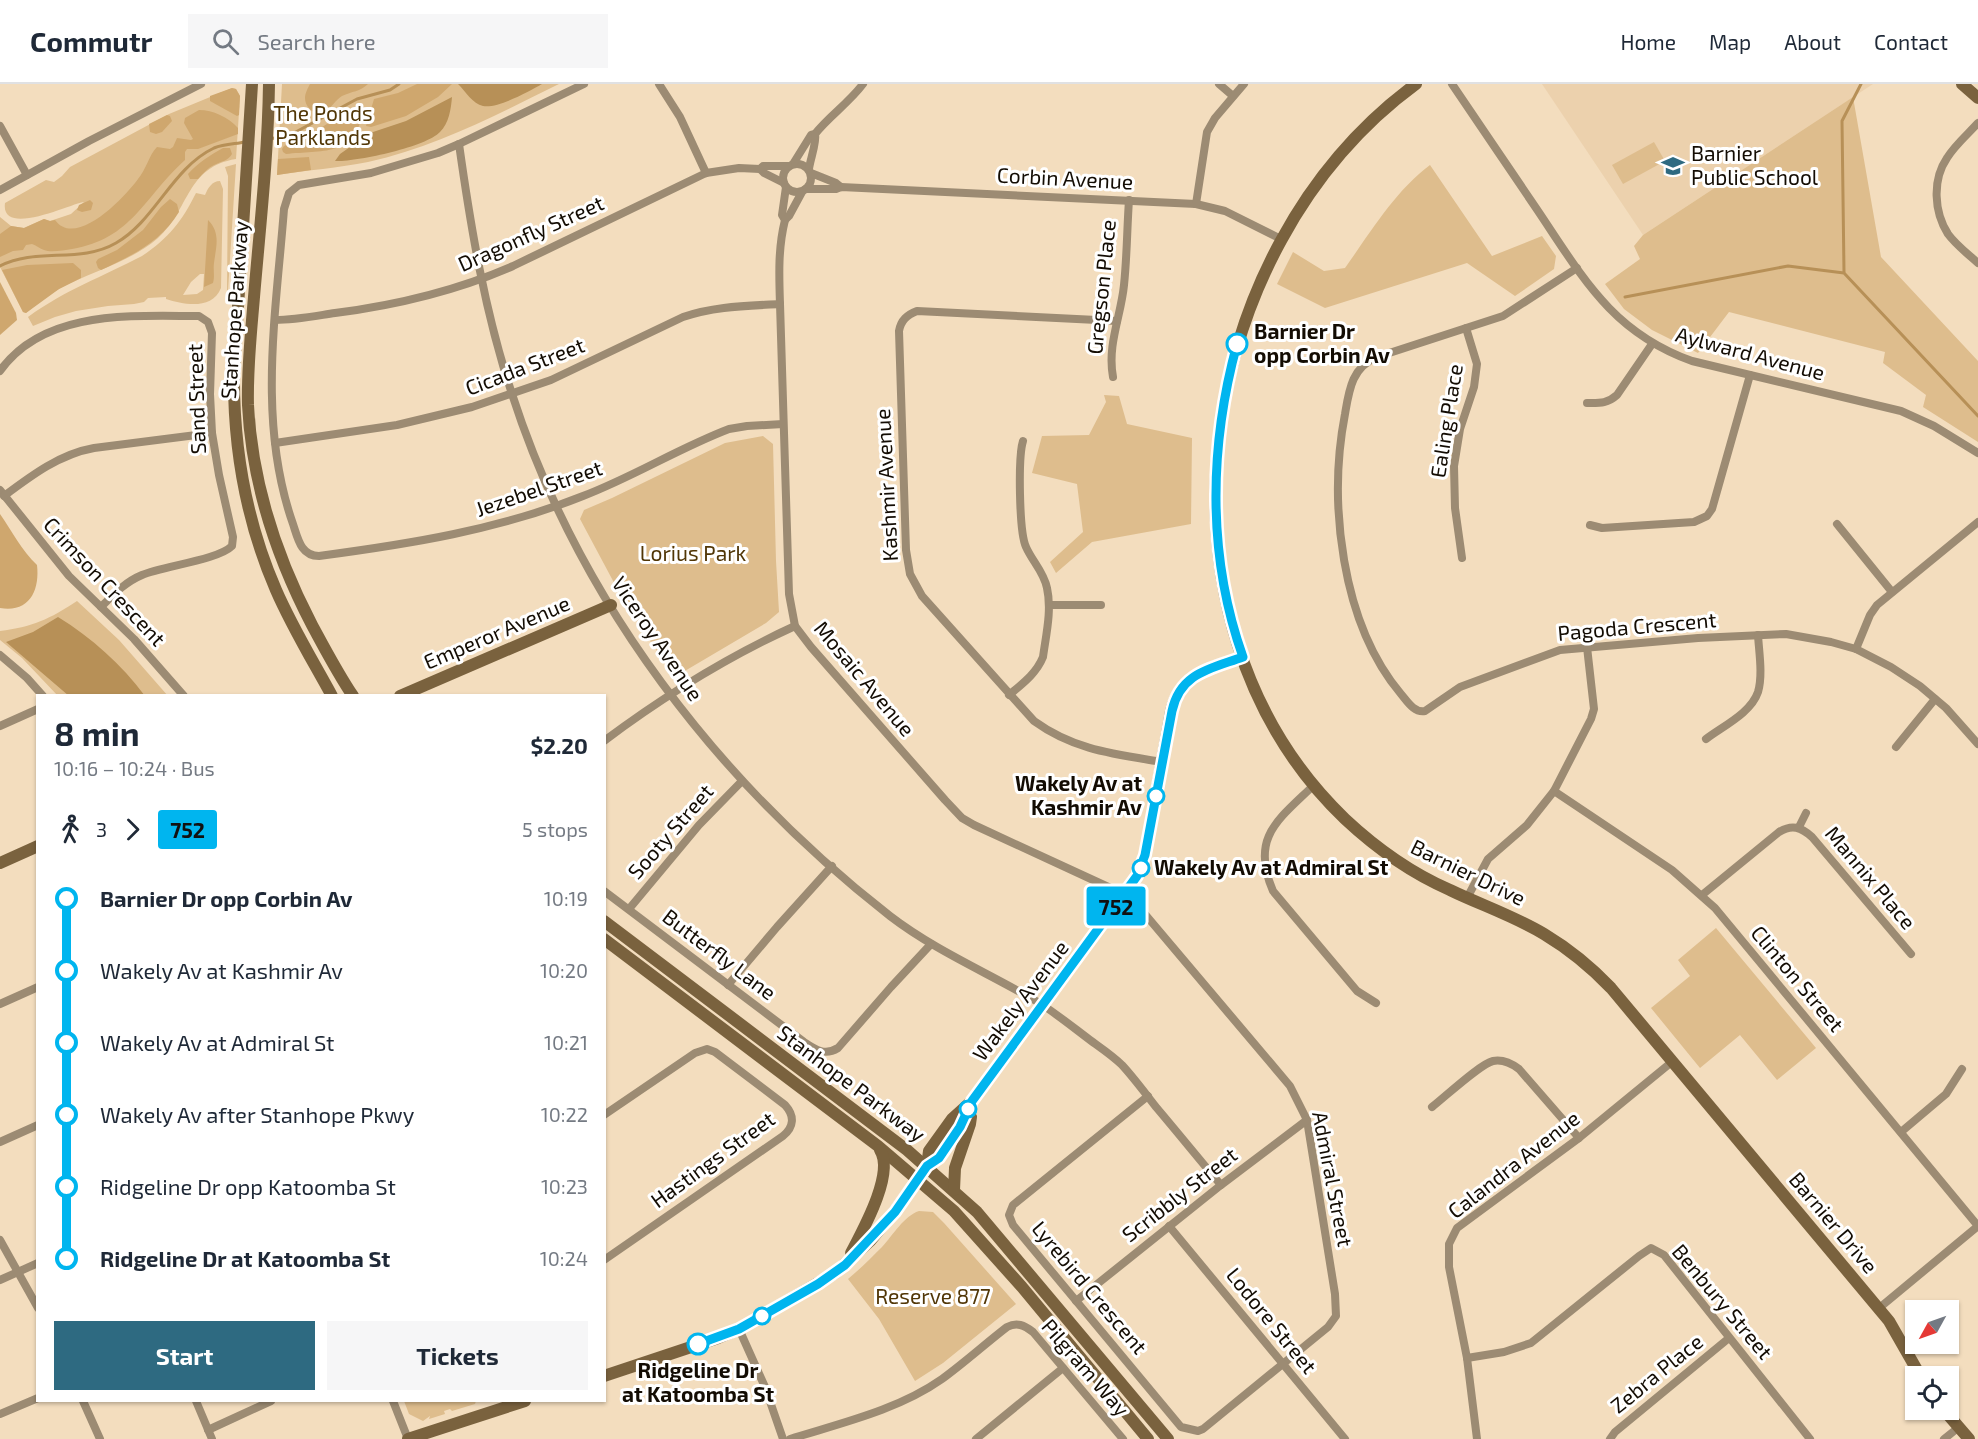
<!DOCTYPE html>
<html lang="en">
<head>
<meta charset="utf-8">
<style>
	:root { --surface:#fff; --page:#f6f6f7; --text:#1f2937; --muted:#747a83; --line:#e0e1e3; --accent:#2e6a81 }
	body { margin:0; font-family:"Exo 2",sans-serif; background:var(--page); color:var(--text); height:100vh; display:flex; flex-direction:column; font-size:22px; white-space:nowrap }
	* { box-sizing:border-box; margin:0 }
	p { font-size:20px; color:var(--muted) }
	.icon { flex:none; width:33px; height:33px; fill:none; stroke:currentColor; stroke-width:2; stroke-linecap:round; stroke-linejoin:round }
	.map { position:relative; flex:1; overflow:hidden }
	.panel { position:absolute; left:36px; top:610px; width:570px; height:708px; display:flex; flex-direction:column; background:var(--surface); border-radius:0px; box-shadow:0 2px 4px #0004 }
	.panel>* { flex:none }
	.badge { padding:0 12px; border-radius:4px; font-size:21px; line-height:39px }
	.needle { width:39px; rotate:230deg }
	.buttons { position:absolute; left:1905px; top:1216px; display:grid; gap:12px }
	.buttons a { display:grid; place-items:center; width:54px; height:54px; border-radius:0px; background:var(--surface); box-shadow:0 2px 4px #0004; font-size:30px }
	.map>.badge { position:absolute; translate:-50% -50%; box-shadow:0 0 0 3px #fff }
	.legs { display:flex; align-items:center; gap:9px; height:66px; padding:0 18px; font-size:20px }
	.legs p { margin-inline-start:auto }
	.headline { display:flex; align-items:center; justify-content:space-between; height:102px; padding:0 18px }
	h1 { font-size:33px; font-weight:700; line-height:45px }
	.cta { display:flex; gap:12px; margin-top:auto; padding:12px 18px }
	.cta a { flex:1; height:69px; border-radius:0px; background:var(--accent); color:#fff; font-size:24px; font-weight:700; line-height:69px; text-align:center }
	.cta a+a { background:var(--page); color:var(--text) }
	ul { padding:0 18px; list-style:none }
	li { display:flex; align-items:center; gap:21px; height:72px; font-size:22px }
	li i { display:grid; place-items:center; width:9px; height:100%; margin:0 8px; background:currentColor }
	li i::after { content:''; width:15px; height:15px; margin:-8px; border:4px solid; border-radius:50%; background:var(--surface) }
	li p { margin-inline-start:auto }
	li:first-child i { background:linear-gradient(#0000 50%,currentColor 0) }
	li:last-child i { background:linear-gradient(currentColor 50%,#0000 0) }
	header { display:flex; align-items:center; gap:36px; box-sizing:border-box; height:84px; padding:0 30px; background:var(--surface); border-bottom:2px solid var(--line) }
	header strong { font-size:28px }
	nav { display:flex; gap:33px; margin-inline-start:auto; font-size:21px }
	.search { width:420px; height:54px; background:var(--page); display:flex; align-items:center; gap:15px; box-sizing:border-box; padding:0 21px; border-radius:0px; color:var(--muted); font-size:22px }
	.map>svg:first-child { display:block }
</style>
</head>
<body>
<header>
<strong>Commutr</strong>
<div class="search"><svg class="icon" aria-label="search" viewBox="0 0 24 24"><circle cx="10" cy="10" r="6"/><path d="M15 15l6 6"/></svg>Search here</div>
<nav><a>Home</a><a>Map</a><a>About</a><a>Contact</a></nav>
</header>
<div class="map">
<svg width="1978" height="1355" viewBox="0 0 1978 1355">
	<rect width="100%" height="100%" fill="#f3ddbe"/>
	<path fill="#ecd1ad" d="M1542,0h331l-230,151z"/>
	<g fill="#debd8d" fill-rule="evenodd">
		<path d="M282,0h277c-61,30 -123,63 -191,78 -29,6 -61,8 -91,13z"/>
		<path d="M232,4l4,1 4,7 -4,63c-50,8 -46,50 -78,79 -29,25 -66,33 -99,51 -12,7 -23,16 -33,24l-3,-1 -23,-45v-50l11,9 13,2 20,-9 6,2 21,-7 13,-12c-9,0 -84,37 -79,1l41,-23 8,2 8,-6 8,-9 99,-53z"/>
		<path d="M1853,13l28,160 97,104v81l-55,-35 3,-12 -43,-32 2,-11 -156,-40 -31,41 -46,-23 -28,-21 -19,-25 35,-25 -6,-13 9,-11z"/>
		<path d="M1654,58l11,19 -42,23 -11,-19z"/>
		<path d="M236,80l-8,127 -1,1 1,-116 -3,-9z"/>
		<path d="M1430,81l62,91 50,-20 14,20 -2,13 -39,27 -48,-33 -142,45 -48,-24 16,-32 31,19 21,-3c25,-35 50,-77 85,-103z"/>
		<path d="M220,97l3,8 -2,99c-9,22 -36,17 -55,11v-2l-18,1 -4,4 -10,2 -26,2 -32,5 -21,6 -22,9 -5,-9c37,-27 74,-40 114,-61 27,-18 40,-35 54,-63l9,2c3,-7 7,-14 15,-14zM200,190h4l-1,16 -6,4 -14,1 8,-13z"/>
		<path d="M1104,311l15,1 8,28 65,14 -1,86 -99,18 -36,31 -6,-11 33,-30 -6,-48 -45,-11 10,-37 47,-1 17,-33z"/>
		<path d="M763,352l10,8 3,117 3,51 -13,11 -88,52 -6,-2 -45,-66 -47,-88 4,-9 28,-12 113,-55z"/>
		<path d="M77,517l42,39 49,56h-110l-36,-38 -22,-18v-9c32,-4 50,-12 77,-30z"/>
		<path d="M1716,844l100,120 -39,32 -37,-45 -40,33 -49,-60 39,-32 -12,-16z"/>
		<path d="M919,1127l14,1 11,11 72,81 -73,59 -28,18 -36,-62 -31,-40c12,-10 23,-21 34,-32 11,-12 22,-31 37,-36z"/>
		<path d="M404,1317h72l-1,3 -23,7 -2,-2 -6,2 1,3 -16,5 1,-3 -7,5 -14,-7z"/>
	</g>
	<g fill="#cfa76e">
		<path d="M310,0h58c-8,8 -16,7 -26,12 -7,4 -10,12 -18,16 -9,4 -19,-4 -19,-14 0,-5 3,-10 5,-14z"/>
		<path d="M417,0h35l-14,13 -32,19 -35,11 -5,-1 8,-27 24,-6z"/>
		<path d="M232,4l4,1 4,7 -1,19 -2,1 -27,-15v-5z"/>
		<path d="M359,24l3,5c-6,44 -41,37 -76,41l-3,-2 -1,-3 2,-3 25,-11 31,-19z"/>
		<path d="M199,26c14,0 29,7 39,18v6l-40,15h-11l-2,3v8c-41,37 -53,79 -113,89 -8,1 -21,4 -28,1 -4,-1 -8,-5 -12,-6l-6,1 -3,5 -10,1 -13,6v-23l11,-8 13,2 20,-9 6,2 5,-1c21,29 70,-23 83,-41 8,-9 11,-24 19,-32l13,2 3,-2 4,-9 14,2 2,-1 -9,-16 1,-5z"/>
		<path d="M167,31l3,1 2,5 -10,11 -6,2 -6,-2 -1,-8z"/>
		<path d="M223,64h7l2,6c-4,7 -10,7 -18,11 -6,3 -11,8 -16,14h-8l-2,-5c10,-11 22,-19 35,-26z"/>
		<path d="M309,73l2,13 -34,5 1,-16z"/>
		<path d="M170,115l7,5 2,8c-18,30 -48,44 -78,58l-3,-2 -2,-6 2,-3 19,-9 26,-20 18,-23z"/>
		<path d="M90,116l3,3 -2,7 -9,2 -5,-2 2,-5z"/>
		<path d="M208,136c13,13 8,27 6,43 -1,7 1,13 -1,20l-9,4z"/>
		<path d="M73,179l8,7v8l-22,11 -33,24 -3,-1 -21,-42 25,-5z"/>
		<path d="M0,198l16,31 1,7 -17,15z"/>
		<path d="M0,430c12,17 22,37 37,51 3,26 -8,48 -37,43z"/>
	</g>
	<g fill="#b79057">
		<path d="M458,0h84c-12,7 -45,25 -59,22 -10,-2 -18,-15 -25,-22z"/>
		<path d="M452,13c-1,12 -3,26 -12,35 -14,15 -84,30 -105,29l5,-7 30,-21 36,-12z"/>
		<path d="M58,533c34,21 63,47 87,79h-76l-63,-54 27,-10z"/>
	</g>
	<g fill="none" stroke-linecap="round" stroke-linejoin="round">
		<g stroke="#b79057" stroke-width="3">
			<path d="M270,55l22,-5 65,-35 33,-9 9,-6"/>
			<path d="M0,182c36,-19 80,-2 116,-23 39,-22 56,-75 98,-95 10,-4 21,-4 31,-6"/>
			<path d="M1844,188l-2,-151 19,-37"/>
			<path d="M1625,213l163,-31 56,7 134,143"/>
		</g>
		<g stroke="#9c8b73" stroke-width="8">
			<path d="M584,0l-125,60 -21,9 -67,20 -72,12 -10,8 -5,16c-8,104 -27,213 9,315 5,15 8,32 26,32 90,-12 179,-26 264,-60 50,-19 96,-48 146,-67l18,-3 36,-2"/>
			<path d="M659,0l21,33 26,56"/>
			<path d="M1219,0l14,12"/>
			<path d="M1452,0c28,41 56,83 84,124 46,68 75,124 156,153l209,50 33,15 44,27"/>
			<path d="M1978,39c-10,11 -23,22 -31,35 -15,22 -13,54 1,76 8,11 20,20 30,29"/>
			<path d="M0,42l27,49"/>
			<path d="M459,60c12,85 26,169 53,250 67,208 207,389 378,522 47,36 101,58 151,88 17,11 33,24 49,36 11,8 23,16 32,25 12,13 23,28 34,42 22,26 43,52 65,78"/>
			<circle cx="797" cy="94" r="14"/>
			<path d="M793,80l18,-29 4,-1c14,-18 34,-31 48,-50"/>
			<path d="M760,85l4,4 20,10"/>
			<path d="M809,85c1,-9 8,-27 6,-35"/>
			<path d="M811,89l25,10 5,4"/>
			<path d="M786,103l-4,28 3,5c-7,28 -6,55 -5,84l9,290 6,32 16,21 134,153 17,18 12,7 143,66 27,22 146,173 17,34 28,174 1,22 -8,11 -125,102 -5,2 -17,-4 -168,-202 -4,-10 4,-10 135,-109"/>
			<path d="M806,105h30l5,-2 355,17 29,7 56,28"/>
			<path d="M0,106l89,-49 112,-57"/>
			<path d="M1196,120l11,-72 8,-14 29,-34"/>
			<path d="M785,136l4,-4 13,-24"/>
			<path d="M1577,184l-74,48 -126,41c-25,10 -28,33 -32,57 -17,88 -4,209 56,280 6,7 13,19 24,17l35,-24 100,-37 138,-12 88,-4 45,8 25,7 35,18 29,19 26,22 32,36"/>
			<path d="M275,236c20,0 40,-4 60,-7 62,-8 121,-22 178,-47l193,-93 33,-5 21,1 3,-3h25"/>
			<path d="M1117,237l-200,-10c-10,4 -16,9 -18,20l7,219 4,24 12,22 112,125c40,29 80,33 128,41"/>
			<path d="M0,287c44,-62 132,-55 199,-55l9,6 4,11 -2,61 2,39 7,42 14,62 -1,9c-14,14 -69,20 -90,29 -17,7 -29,20 -41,32"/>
			<path d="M1113,293c-6,-32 8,-61 11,-92 3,-28 3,-57 5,-85"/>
			<path d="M1587,319c12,0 20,1 30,-8l35,-51"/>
			<path d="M275,359l122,-18 75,-18 79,-27 132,-63c32,-11 64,-11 97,-13"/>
			<path d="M0,406l69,86 65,63 50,57"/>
			<path d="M4,412c28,-21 56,-42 90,-48l118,-15"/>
			<path d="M1837,440l55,68"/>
			<path d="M1590,441l12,3 92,-6 13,-6 5,-7 38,-134"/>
			<path d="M1462,474l-7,-50 -1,-42 6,-37 14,-42 3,-23 -11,-36"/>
			<path d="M1049,521h52"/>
			<path d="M1856,565l14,-34 7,-10 101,-83"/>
			<path d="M0,571l27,23 16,18"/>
			<path d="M1009,611c13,-11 27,-21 34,-38 3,-22 9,-47 4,-69 -3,-16 -15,-27 -21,-41 -7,-15 -8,-90 -3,-106"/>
			<path d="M0,642l38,-17"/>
			<path d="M1706,655c17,-13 45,-26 52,-47 5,-17 1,-40 0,-57"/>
			<path d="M604,657c60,-45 123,-84 191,-115"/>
			<path d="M1896,663l39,-48"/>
			<path d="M1314,701c-36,35 -64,52 -41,106l84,100 19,12"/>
			<path d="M1554,707l118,79 43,38 263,318"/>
			<path d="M1799,743l7,-14"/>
			<path d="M604,807l200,151c12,8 21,14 34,6l53,-61 40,-43"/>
			<path d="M1702,811l77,-63c13,-8 22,-5 33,5l99,117"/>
			<path d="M1467,814l21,-39 39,-34 27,-34 37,-72 3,-10 -7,-62"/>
			<path d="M629,825l70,-84 43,-44"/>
			<path d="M728,901l49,-58 55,-61"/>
			<path d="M0,920l38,-17"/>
			<path d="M1432,1023c13,-10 48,-43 61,-46 10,-2 18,2 26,8l60,69"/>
			<path d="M604,1031l91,-62 12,-4 8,3 70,53c10,11 9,22 -2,31l-179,124"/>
			<path d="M1901,1048l45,-38 16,-25"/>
			<path d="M0,1058l38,-17"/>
			<path d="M1169,1142l176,213"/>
			<path d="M0,1156l38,68"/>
			<path d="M0,1196l38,-17"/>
			<path d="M1076,1217l145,-116 86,-65"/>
			<path d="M1878,1225l100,-83"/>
			<path d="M739,1245l26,58 18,52"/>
			<path d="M1467,1274l37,-6 27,-9 108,-87 12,-8 13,7 146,184"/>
			<path d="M83,1317l17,38"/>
			<path d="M196,1317l16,38"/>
			<path d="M393,1317l15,38"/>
			<path d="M0,1330l38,-16"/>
			<path d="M208,1346l63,-29"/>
			<path d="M790,1355c51,-16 108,-29 152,-60 22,-16 43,-35 65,-52 10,-5 17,-2 26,5l90,107"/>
			<path d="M976,1355l87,-71"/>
			<path d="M1477,1355l-10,-81 -18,-91v-23l8,-16 122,-90 94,-77"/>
			<path d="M1610,1355l5,-7 114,-94"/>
			<path d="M1944,1355l15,-12"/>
		</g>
		<g stroke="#7a623e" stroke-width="12">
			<path d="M252,0l-18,286c-1,75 12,151 42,220 16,37 37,71 56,106"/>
			<path d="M269,0c-1,71 -9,142 -15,213 -3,36 -7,72 -6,108 4,79 28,151 64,220 13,24 26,49 41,71"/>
			<path d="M1416,0c-224,164 -278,536 -71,735 31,29 66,54 105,71 31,15 64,26 94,44 25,15 47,33 67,54l278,333 32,56"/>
			<path d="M1962,0l16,14"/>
			<path d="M400,612l211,-91"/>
			<path d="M0,779l38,-17"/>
			<path d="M604,837l303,229 70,62 191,227"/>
			<path d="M604,855l274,207 76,65 68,76 126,152"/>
			<path d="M927,1082l2,-15 23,-32 20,-18 165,-225 8,-21 26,-144c10,-39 39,-42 72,-54"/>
			<path d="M954,1106l1,-22 15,-44 1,-7"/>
			<path d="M851,1169c12,-23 44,-80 29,-103"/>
			<path d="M604,1292l114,-38 21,-9 96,-56 36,-33 24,-29 32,-45 12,-8 21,-31 9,-21"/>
			<path d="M1944,1326l25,29"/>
			<path d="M408,1355l117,-38"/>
		</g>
	</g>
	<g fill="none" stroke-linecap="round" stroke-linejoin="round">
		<g stroke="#fff" stroke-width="14">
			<path id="line-1" d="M698,1260l41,-15 79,-45 27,-19 50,-53 32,-46 12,-8 21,-31 12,-26 165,-225 8,-21 27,-144c8,-38 38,-42 71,-54 -36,-101 -34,-210 -6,-313"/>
		</g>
		<use href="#line-1" stroke="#00b5ef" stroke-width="9"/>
	</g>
	<defs>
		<g id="school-bare" transform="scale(1.8)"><path d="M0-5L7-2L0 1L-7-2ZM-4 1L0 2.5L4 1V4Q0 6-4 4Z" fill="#2e6a81" stroke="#fff" stroke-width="2.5" paint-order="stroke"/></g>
	</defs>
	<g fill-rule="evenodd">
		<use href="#school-bare" x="1673" y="82"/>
	</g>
	<g fill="#fff" stroke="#00b5ef" stroke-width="3">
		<circle cx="1237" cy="260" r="10"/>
		<circle cx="1156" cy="712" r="8"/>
		<circle cx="1141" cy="784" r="8"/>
		<circle cx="968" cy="1025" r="8"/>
		<circle cx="762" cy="1232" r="8"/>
		<circle cx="698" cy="1260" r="10"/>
	</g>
	<g text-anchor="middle" stroke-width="6" stroke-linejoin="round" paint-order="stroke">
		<g font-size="21" fill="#513606" stroke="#fff">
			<text x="323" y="37">The Ponds<tspan x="323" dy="24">Parklands</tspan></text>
			<text x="693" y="477">Lorius Park</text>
			<text x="933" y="1220">Reserve 877</text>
		</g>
		<g font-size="21" fill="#130c03" stroke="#fff" text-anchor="start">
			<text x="1691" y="77">Barnier<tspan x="1691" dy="24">Public School</tspan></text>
		</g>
		<g font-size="21" fill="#130c03" stroke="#fff">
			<text transform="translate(1065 95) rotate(3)" y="7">Corbin Avenue</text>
			<text transform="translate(531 150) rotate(-24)" y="7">Dragonfly Street</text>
			<text transform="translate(1102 203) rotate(-84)" y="7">Gregson Place</text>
			<text transform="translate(235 226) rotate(-86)" y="7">Stanhope Parkway</text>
			<text transform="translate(1750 270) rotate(15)" y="7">Aylward Avenue</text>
			<text transform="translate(525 283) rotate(-21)" y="7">Cicada Street</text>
			<text transform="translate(197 315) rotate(-92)" y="7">Sand Street</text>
			<text transform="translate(1447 337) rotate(-81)" y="7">Ealing Place</text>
			<text transform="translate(887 401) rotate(-93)" y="7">Kashmir Avenue</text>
			<text transform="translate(539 405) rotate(-19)" y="7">Jezebel Street</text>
			<text transform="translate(104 498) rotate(47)" y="7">Crimson Crescent</text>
			<text transform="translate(1637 543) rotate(-5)" y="7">Pagoda Crescent</text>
			<text transform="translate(497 549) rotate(-23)" y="7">Emperor Avenue</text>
			<text transform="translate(657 555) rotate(56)" y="7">Viceroy Avenue</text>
			<text transform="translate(864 595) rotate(50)" y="7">Mosaic Avenue</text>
			<text transform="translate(671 748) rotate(-49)" y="7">Sooty Street</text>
			<text transform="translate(1468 789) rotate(26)" y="7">Barnier Drive</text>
			<text transform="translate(1870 794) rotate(50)" y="7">Mannix Place</text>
			<text transform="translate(719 871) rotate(37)" y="7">Butterfly Lane</text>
			<text transform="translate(1797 895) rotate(50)" y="7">Clinton Street</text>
			<text transform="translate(1021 917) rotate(-53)" y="7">Wakely Avenue</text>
			<text transform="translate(851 1000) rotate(37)" y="7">Stanhope Parkway</text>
			<text transform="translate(713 1076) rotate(-36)" y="7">Hastings Street</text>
			<text transform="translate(1514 1081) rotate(-38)" y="7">Calandra Avenue</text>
			<text transform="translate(1332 1095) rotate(79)" y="7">Admiral Street</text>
			<text transform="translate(1180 1111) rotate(-38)" y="7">Scribbly Street</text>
			<text transform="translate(1833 1139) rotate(50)" y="7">Barnier Drive</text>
			<text transform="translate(1089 1204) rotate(50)" y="7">Lyrebird Crescent</text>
			<text transform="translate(1722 1218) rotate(50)" y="7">Benbury Street</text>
			<text transform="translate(1271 1237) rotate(51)" y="7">Lodore Street</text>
			<text transform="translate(1085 1284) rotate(49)" y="7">Pilgram Way</text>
			<text transform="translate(1657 1290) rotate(-39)" y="7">Zebra Place</text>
		</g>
		<g font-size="21" font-weight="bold" fill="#130c03" stroke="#fff" text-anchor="start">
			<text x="1254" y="255">Barnier Dr<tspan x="1254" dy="24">opp Corbin Av</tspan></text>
			<text x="1142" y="707" text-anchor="end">Wakely Av at<tspan x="1142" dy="24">Kashmir Av</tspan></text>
			<text x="1154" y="791">Wakely Av at Admiral St</text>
			<text x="698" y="1294" text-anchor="middle">Ridgeline Dr<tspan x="698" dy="24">at Katoomba St</tspan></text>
		</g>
	</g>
</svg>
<div class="buttons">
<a><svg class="needle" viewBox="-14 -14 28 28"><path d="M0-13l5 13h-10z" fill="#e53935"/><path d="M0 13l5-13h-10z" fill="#747a83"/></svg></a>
<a><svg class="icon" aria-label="locate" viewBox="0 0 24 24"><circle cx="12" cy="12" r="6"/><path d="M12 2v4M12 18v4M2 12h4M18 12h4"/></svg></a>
</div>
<b class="badge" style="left:1116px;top:822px;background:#00b5ef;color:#111">752</b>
<section class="panel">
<div class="headline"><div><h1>8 min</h1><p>10:16 – 10:24 · Bus</p></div><b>$2.20</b></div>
<div class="legs"><svg class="icon" aria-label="walk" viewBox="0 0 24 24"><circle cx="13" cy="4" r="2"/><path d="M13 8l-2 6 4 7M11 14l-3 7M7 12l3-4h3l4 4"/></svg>3<svg class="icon" aria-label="forward" viewBox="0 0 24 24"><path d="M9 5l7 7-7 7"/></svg><b class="badge" style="background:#00b5ef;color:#111">752</b><p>5 stops</p></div>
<ul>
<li><i style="color:#00b5ef"></i><b>Barnier Dr opp Corbin Av</b><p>10:19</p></li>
<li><i style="color:#00b5ef"></i><span>Wakely Av at Kashmir Av</span><p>10:20</p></li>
<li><i style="color:#00b5ef"></i><span>Wakely Av at Admiral St</span><p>10:21</p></li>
<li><i style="color:#00b5ef"></i><span>Wakely Av after Stanhope Pkwy</span><p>10:22</p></li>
<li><i style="color:#00b5ef"></i><span>Ridgeline Dr opp Katoomba St</span><p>10:23</p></li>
<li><i style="color:#00b5ef"></i><b>Ridgeline Dr at Katoomba St</b><p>10:24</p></li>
</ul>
<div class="cta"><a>Start</a><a>Tickets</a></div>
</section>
</div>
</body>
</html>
